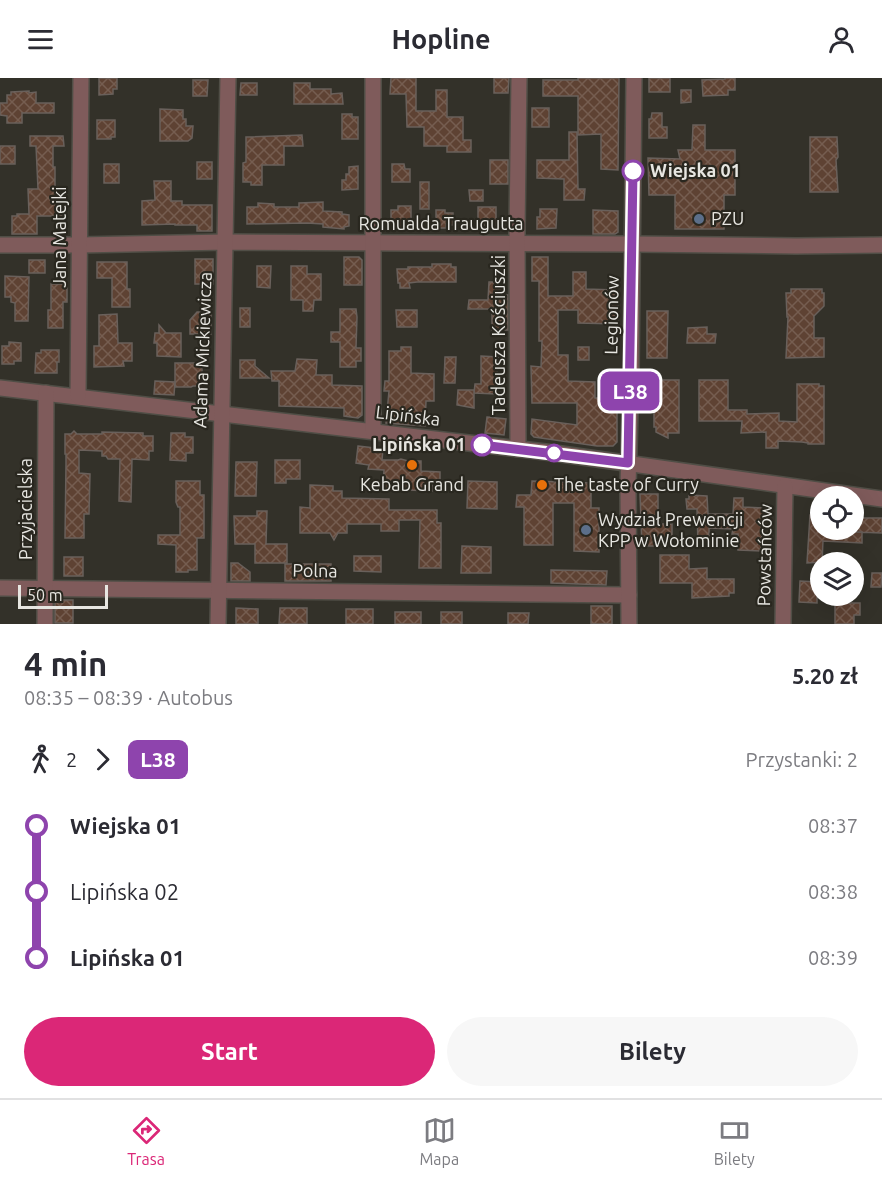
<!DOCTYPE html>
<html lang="pl">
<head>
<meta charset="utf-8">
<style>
	:root { --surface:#fff; --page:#f7f7f7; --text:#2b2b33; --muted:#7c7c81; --line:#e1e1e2; --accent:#db2777 }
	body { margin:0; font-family:Ubuntu,sans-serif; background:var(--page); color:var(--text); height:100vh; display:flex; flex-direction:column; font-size:22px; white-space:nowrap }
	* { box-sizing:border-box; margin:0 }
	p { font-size:20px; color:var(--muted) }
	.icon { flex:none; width:33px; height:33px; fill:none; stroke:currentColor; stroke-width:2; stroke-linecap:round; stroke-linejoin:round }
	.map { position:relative; height:546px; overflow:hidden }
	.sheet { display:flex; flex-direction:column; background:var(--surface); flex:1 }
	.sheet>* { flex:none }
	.badge { padding:0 12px; border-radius:9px; font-size:21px; line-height:39px }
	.buttons { position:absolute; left:810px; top:408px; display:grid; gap:12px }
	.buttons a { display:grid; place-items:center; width:54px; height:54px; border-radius:50%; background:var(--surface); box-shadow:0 6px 24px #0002; font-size:30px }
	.scale { position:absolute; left:18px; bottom:15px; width:90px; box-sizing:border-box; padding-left:6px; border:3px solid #e7e6e1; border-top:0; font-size:16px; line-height:21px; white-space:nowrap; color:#e7e6e1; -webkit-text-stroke:4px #29271f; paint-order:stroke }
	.map>.badge { position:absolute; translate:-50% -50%; box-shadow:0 0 0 3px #fff }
	.legs { display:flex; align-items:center; gap:9px; height:66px; padding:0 24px; font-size:20px }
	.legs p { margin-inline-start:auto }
	.head { display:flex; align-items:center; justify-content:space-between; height:102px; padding:0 24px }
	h1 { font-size:33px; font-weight:700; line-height:45px }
	.action { display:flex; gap:12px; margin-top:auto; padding:12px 24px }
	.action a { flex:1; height:69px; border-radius:36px; background:var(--accent); color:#fff; font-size:24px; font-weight:700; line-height:69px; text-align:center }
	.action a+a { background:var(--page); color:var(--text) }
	ul { padding:0 24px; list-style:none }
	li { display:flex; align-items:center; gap:21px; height:66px; font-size:22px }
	li i { display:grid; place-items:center; width:9px; height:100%; margin:0 8px; background:currentColor }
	li i::after { content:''; width:15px; height:15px; margin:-8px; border:4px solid; border-radius:50%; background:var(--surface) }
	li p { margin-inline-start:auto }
	li:first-child i { background:linear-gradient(#0000 50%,currentColor 0) }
	li:last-child i { background:linear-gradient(currentColor 50%,#0000 0) }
	header { display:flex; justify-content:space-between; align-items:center; height:78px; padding:0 24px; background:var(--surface); font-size:27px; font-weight:700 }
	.dock { display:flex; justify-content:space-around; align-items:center; height:84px; border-top:2px solid var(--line); background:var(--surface); font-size:16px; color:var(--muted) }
	.dock a { display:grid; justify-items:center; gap:3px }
	.dock .current { color:var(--accent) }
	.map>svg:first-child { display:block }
</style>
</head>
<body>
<header><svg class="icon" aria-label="menu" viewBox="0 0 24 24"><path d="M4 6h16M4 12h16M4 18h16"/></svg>Hopline<svg class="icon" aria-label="person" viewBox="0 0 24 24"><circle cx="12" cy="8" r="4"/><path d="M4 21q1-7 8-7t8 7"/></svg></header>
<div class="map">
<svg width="882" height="546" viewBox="0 0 882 546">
	<defs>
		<pattern id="building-cross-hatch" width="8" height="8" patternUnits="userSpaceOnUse" patternTransform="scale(1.5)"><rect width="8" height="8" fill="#5e4233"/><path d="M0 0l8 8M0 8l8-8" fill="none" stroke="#755d50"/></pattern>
	</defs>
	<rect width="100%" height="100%" fill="#333129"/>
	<g fill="url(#building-cross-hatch)" stroke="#69605b" stroke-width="1.5">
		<path d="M99,0h18v11h-4v5l-14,1z"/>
		<path d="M391,0h25v33h20v-21h11v27h16v23h8v12h-24v-6h-23v-19h-17l-1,-33h-16z"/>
		<path d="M494,0h15l-1,15h-14z"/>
		<path d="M578,0h41l-1,92 -17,-1v-35l-23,1v-39h-35v-16h35z"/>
		<rect x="649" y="0" width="21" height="14"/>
		<path d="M725,0h10v12h-7v5l-25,1 -1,-16 23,-1z"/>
		<path d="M193,2h15l-1,16h-14z"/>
		<path d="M241,5h16v12h-17z"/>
		<path d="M294,5h16v6h21v5l11,-1 1,11h-49z"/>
		<path d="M681,12h10v12l-10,1z"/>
		<path d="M29,13v2l7,-1v11h18v10h-32v10h-15v-7l-7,-1v-12h7v-8h4v-3z"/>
		<rect x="532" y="30" width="17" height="19"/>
		<path d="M160,31l23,1v9h3v7h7l-1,12 -4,3h-28z"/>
		<path d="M652,35h10v14h5v11h-18v-19h2z"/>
		<path d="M342,36h10v3h6v22h-16z"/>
		<path d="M97,42h18v17h-4v2h-14z"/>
		<path d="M693,47h12v25h30v45h-11v34h-49v-34h-26l-1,-37 32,1 -2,-9h14z"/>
		<path d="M569,54h8l1,57h7l-1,11h-20v-21l-27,-1v-18h32z"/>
		<path d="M302,57l1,11h-19v19h-22v20h-11v-3h-8v-19l3,-1v-25z"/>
		<path d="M30,58h33l1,10h-11v21h2v28h8v21h-26v18h-25v-18h5v-2h12l-1,-25h10l-2,-43h-6z"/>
		<path d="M810,59h27l1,20 -2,3 2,32h-28z"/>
		<rect x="0" y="68" width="15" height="18"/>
		<rect x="490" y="82" width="18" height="24"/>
		<rect x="197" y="84" width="15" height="17"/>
		<rect x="104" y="86" width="15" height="19"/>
		<path d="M392,86h12l1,5h5v13h-18z"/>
		<path d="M358,88v23l-16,1v-10h4v-6h3v-7z"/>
		<path d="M154,103h17v20h11v4h30v26h-15v-6h-22v-1l-33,1v-24l13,-1z"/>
		<rect x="420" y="104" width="9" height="27"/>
		<path d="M469,112h14v11h-13z"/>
		<path d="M323,124v9l19,1v2l7,1v11l-5,1v2l-21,-2v-3l-16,-1 -60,1v-17h11v-4l16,1v3h25v-4z"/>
		<path d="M398,128h13v23h-17l-3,-3v-16h7z"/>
		<path d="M478,129h18v18h-14v-4h-4z"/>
		<path d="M540,131h17l-1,19 -19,1v-12h3z"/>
		<path d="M436,132h9v3h8v12h-7v3h-10z"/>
		<path d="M593,132l25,1v21l-3,2h-22z"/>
		<path d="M344,179h15l3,3v25h-18z"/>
		<path d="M532,179h16v39h25v-24h13v17l29,1v13h3v21l-40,-1v-13h-20v45h10v26l27,1v16h22v44l-4,4h-16l-63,-9 -3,-3 1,-15 45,6v-22h-45l-1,-37 10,1 1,-26h-3v-60h-7z"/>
		<rect x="195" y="181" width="18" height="25"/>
		<rect x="29" y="182" width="16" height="13"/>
		<path d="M97,184h30v27h3v18h-18v-29h-15z"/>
		<path d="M432,186h19v3h5v15h-39l-8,1 1,5h-10v-5h-2l-1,-14h11v-2h24z"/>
		<path d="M257,188h14l-1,22 -13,-1z"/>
		<path d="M291,188h16v8h14v26h-7l-1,11h-10v-11h-12z"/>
		<path d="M5,198l24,1 -1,44h-13v-18l-4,-1v-5h-6z"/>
		<path d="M489,204h14v13h5v35h-16v-21h-24l1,-9h19z"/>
		<path d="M51,206h16v18h-4v26h-15v-18h3z"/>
		<path d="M791,211h31v4h2v13l-10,10v22h10v19l-38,1 2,-41h-1l-1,-24h5z"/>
		<rect x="240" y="230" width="10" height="19"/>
		<path d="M340,231h16l1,8 -1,31h5v13h-5v6h-16v-25h-9v-10h9z"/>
		<path d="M396,232h21v17h-20z"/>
		<path d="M647,233h21l-1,47h-20z"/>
		<path d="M197,234h14v22h-21v-14z"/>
		<path d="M117,236l1,29h14v18h-9l1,5 -30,1v-21h5v-31z"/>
		<path d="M159,247l7,8h15v24l-24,-1v-13h-3l1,-10h4z"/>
		<path d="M707,249v7h9l-1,9h-28l1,-15z"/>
		<path d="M9,264l12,1v18h-7v3h-12v-18h7z"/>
		<path d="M401,269h10v26l23,1v27h-8l-1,25 -39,-3 3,-32h-5l1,-10h4v-30h12z"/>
		<rect x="578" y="269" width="11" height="13"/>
		<path d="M41,272h18v12h-2v11h-22l1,-20h5z"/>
		<path d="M481,278l17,1 -2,37 -22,-1 1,-9h6z"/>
		<path d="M445,279h11l-1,26h-11z"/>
		<path d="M297,281l20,1 -1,15h16v10l30,1v29l-4,3 -14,-2v-8l-65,-2v-25h-7l-1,-10h24z"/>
		<path d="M240,282h15v6l14,12h-29z"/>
		<path d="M175,285h27v20l-3,3h-6l-2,1h-16z"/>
		<path d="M656,302h23v53h-11v5l-12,-6v-5h-2v-40h2z"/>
		<path d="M699,302h29v30h19v4l32,-1v8l18,1v-38h22v2h5v58h-16v-1l-6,-1 -24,-1v7h-12v-16l-25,1 1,-12h-43z"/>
		<path d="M155,303l20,1 -1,13 -20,-1z"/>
		<path d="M458,312h16v18l-17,-3z"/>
		<path d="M487,339l19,2 -2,16 -19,-2z"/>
		<path d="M74,353l3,3h25v-2l41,1v3h10v15h-4v9l-17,-1 -1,43 -12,-1 1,-42h-12l-2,-3h-4v-5l-23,-1v23l11,1 -1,40h-5v24h-19l1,-74v-10h-1v-20h6z"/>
		<path d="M171,355h14v4h8v16h-7v8l-16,-1z"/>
		<path d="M358,368l25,3 -1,11h16l3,-1 7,2h13v10l19,1v10h-8v9l-49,-2 1,-19 -16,-1 1,-4 -13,-2z"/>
		<path d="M275,382h25v19h-14v4h-11z"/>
		<path d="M236,384h21l-1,34h-21z"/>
		<path d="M176,403h24v14h4v43h-7v32h-9v2h-12v-27l-18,-1v-9h22v-28h-2l-2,-5z"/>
		<path d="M468,403l29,1v27l-30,-1z"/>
		<path d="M532,403l59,2v25h8v44l-25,-1v-48h-21v42h-29v-38h-8l1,-12h14z"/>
		<path d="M310,407l23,1v5h9v7l47,1v11h48v13h4v45h-22l1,-48h-21v11h-18v-7h-34v9h-9l-4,7 -4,-7h-30v-26l10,1z"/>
		<path d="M640,416h18v30h14v13h-14v9h-16z"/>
		<path d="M689,417l18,1 1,18h25l1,-16h9v9l22,1v20h-3l-1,23 -23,-1v-16h-6l1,-5 -24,-1v17h-11l-1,-36h-10l-1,-10h3z"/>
		<path d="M257,433h10l-1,33h21v19h-32v-19h-20l-1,-28h23z"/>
		<path d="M810,437l10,1v14l35,2v-14h27v15l-26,-1h6v11l-39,-2 -1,21 -15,1z"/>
		<path d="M462,468l29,1v26h-30z"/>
		<path d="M660,477h29v14l18,-1v11h27v14h-5v3l-37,2v-15h-32z"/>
		<path d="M354,478h27v16l-27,-1z"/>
		<rect x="64" y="479" width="19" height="19"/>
		<path d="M231,485h7l12,9v9h-19z"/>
		<rect x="285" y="486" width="46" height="17"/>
		<path d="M551,492l56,1 -1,14 -55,-2z"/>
		<path d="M872,495h10l-1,14h-10z"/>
		<path d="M800,503l17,1v21l-18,-1z"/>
		<rect x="55" y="522" width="18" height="23"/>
		<path d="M835,525h25v12h-6v9h-19z"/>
		<rect x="591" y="528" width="21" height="18"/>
		<path d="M236,530l22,1v15h-22z"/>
		<path d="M280,530h27v16h-28z"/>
		<rect x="346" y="531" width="27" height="15"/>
		<rect x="395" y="534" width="26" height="12"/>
		<rect x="441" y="534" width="21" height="12"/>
		<path d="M508,535h21l-1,11h-20z"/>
	</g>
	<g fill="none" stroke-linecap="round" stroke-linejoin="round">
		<g stroke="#504e46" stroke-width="18">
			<g id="minor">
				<path d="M0,167h79l147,-3 407,2 163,2 86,-1"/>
				<path d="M0,310l554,65 328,46"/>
				<path d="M78,318l3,-318"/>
				<path d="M373,353v-353"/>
				<path d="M518,371l-1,-219 2,-152"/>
				<path d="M0,510l629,7"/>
				<path d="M45,546l1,-231"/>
				<path d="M218,546c2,-182 8,-364 10,-546"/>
				<path d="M629,546l-1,-138 3,-113 3,-295"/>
				<path d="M783,546l2,-138"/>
			</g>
		</g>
		<use href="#minor" stroke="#7f5b5b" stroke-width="15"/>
	</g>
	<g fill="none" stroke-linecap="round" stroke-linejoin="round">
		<g stroke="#fff" stroke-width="14">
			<path id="line-1" d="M482,367l146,18 5,-292"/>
		</g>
		<use href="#line-1" stroke="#8e44ad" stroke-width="9"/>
	</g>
	<g fill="#fff" stroke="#8e44ad" stroke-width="3">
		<circle cx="633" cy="93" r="10"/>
		<circle cx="482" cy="367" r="10"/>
		<circle cx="554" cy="375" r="8"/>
	</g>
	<g fill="#5c6f8a" stroke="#29271f" stroke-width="2">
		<circle cx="699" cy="141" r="6"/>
		<circle cx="586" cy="452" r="6"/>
	</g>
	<g fill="#e8710a" stroke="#29271f" stroke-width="2">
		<circle cx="412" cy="387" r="6"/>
		<circle cx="542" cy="407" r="6"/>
	</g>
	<g text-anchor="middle" stroke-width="4.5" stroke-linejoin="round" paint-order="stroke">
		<g font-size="18" font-weight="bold" fill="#e7e6e1" stroke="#29271f" text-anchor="start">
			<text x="650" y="99">Wiejska 01</text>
			<text x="466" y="373" text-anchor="end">Lipińska 01</text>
		</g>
		<g font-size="18" fill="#e7e6e1" stroke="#29271f" text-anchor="start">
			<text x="711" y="147">PZU</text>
			<text x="412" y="413" text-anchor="middle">Kebab Grand</text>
			<text x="554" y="413">The taste of Curry</text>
			<text x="598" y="448">Wydział Prewencji<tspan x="598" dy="21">KPP w Wołominie</tspan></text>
		</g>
		<g font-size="18" fill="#e7e6e1" stroke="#29271f">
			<text x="441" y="152">Romualda Traugutta</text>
			<text transform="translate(60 159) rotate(-90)" y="6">Jana Matejki</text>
			<text transform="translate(612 237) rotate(-89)" y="6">Legionów</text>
			<text transform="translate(499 257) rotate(-90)" y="6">Tadeusza Kościuszki</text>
			<text transform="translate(203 272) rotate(-88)" y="6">Adama Mickiewicza</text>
			<text transform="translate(408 338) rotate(7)" y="6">Lipińska</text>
			<text transform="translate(26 431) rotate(-90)" y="6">Przyjacielska</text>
			<text transform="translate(765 477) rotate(-89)" y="6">Powstańców</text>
			<text transform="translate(315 493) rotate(1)" y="6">Polna</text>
		</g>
	</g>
</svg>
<div class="buttons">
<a><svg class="icon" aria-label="locate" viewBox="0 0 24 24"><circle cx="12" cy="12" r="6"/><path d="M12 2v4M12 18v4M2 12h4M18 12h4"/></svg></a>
<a><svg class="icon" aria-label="layers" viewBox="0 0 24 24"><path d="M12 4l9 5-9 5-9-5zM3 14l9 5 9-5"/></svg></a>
</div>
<div class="scale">50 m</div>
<b class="badge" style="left:630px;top:313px;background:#8e44ad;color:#fff">L38</b>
</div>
<section class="sheet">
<div class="head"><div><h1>4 min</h1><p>08:35 – 08:39 · Autobus</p></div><b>5.20 zł</b></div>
<div class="legs"><svg class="icon" aria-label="walk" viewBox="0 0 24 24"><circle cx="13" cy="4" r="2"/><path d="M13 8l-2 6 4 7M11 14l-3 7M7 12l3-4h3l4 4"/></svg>2<svg class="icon" aria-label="forward" viewBox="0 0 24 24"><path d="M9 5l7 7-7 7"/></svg><b class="badge" style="background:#8e44ad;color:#fff">L38</b><p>Przystanki: 2</p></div>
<ul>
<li><i style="color:#8e44ad"></i><b>Wiejska 01</b><p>08:37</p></li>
<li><i style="color:#8e44ad"></i><span>Lipińska 02</span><p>08:38</p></li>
<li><i style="color:#8e44ad"></i><b>Lipińska 01</b><p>08:39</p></li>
</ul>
<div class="action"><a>Start</a><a>Bilety</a></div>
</section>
<nav class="dock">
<a class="current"><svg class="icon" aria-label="directions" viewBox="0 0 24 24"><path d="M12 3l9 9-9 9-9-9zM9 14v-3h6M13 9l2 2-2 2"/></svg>Trasa</a>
<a><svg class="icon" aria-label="map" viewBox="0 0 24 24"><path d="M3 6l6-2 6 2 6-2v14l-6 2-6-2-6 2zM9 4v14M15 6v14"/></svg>Mapa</a>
<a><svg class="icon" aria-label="tickets" viewBox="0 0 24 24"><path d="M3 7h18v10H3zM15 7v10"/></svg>Bilety</a>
</nav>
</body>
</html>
